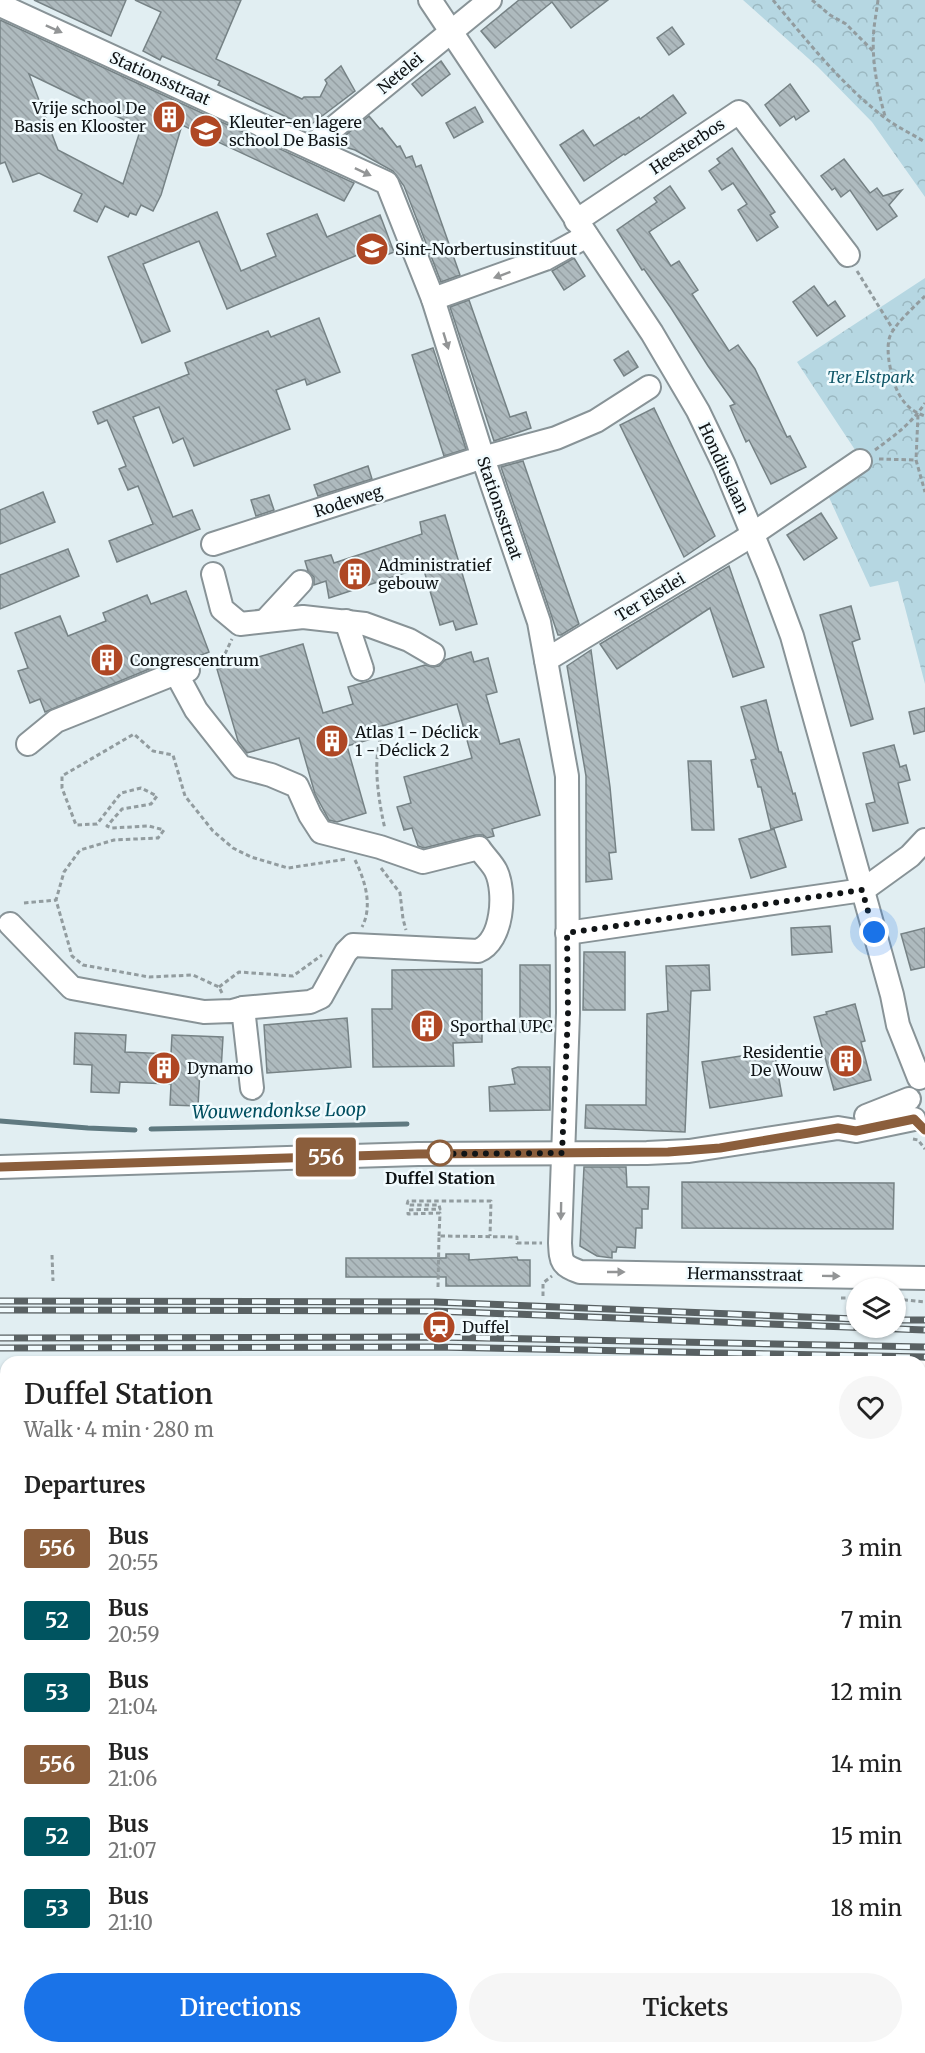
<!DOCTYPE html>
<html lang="en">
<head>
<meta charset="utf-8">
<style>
	:root { --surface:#fff; --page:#f6f6f6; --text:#222; --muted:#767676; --accent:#1a73e8 }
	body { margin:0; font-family:Merriweather,serif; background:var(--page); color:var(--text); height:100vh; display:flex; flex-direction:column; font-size:22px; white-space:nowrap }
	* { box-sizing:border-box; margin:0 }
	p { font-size:20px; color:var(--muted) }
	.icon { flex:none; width:33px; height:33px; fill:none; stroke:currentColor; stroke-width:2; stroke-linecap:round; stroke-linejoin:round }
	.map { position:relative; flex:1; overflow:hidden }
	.panel { position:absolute; left:0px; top:1356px; width:926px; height:698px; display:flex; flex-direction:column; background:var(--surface); border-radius:18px 18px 0 0; box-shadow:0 2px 4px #0004 }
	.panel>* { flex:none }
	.badge { padding:0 12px; border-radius:4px; font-size:21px; line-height:39px }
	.fabs { position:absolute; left:846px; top:1278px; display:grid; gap:12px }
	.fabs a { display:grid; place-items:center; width:60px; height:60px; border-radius:50%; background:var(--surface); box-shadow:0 2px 4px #0004; font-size:30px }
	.you { position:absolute; width:30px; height:30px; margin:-15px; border:4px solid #fff; border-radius:50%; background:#1a73e8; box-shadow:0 0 0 9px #1a73e833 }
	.map>.badge { position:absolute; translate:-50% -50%; box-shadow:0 0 0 3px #fff }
	h2 { padding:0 24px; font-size:22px; line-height:54px }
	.round { display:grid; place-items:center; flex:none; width:63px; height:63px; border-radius:32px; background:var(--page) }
	.headline { display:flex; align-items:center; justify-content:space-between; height:102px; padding:0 24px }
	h1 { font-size:28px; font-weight:600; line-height:45px }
	.button { display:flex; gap:12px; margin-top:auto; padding:12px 24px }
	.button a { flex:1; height:69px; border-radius:36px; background:var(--accent); color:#fff; font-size:24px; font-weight:600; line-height:69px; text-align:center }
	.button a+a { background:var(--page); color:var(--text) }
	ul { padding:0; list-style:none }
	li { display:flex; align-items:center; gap:18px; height:72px; padding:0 24px }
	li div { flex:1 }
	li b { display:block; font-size:22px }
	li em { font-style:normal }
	li .badge { min-width:66px; font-weight:700; text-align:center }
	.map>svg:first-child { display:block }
</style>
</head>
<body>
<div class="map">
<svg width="925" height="2053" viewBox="0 0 925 2053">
	<defs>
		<pattern id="park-crowns" width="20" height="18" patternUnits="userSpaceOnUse" patternTransform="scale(1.5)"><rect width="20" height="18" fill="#b6d7e2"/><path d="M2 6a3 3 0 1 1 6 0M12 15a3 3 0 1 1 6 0" fill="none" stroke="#9bb8c1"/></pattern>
		<pattern id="building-back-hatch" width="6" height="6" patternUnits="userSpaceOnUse" patternTransform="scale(1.5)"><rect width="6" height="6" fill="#aebabe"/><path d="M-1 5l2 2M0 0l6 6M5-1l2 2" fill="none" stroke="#959fa3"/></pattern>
	</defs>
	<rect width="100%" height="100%" fill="#e1eef2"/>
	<g fill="url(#park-crowns)">
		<path d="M743,0h182v197l-53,-75 -54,-55z"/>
		<path d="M925,278v406l-27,-103 -28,6 -43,-94 40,-25 -70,-106z"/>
	</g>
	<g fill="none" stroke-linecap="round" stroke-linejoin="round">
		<g stroke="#5f7980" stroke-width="5">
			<path d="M0,1121l88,7 47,2"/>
			<path d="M151,1129l256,-5"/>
		</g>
	</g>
	<g fill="url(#building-back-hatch)" stroke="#768285" stroke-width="1.5" fill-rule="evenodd">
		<path d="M34,0h92l-15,36z"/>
		<path d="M135,0h106l-25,59 86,40 2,-2h16l7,-14 -2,-3 16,-14 14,25 -50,38 -13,-6 1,-3 -75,-35 2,-4 -58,-25 -2,4 -17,-9 18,-39z"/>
		<path d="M519,0h89l-37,28 -19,-26 -57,46 -14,-17z"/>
		<path d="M0,20l354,163 -10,18 -162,-76 -21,70 -8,16 -12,-6 -5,10 -6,-2 -2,4 -23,-11 -8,16 -23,-11 8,-17 -43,-21 -26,9 -8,-20 -5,2zM29,74l112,54 -18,56 -65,-34z"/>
		<path d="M672,27l12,17 -15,11 -12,-17z"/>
		<path d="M441,61l9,13 -28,22 -10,-12z"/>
		<path d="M790,84l19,27 -13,9 -2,-4 -14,10 -15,-21z"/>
		<path d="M673,95l13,18 -34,24 -27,18 -1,-1 -40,27 -24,-36 23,-15 11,16 45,-29 1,2z"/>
		<path d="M475,107l8,15 -29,16 -8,-15z"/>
		<path d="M369,116l11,13 2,-1 15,19 3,-1 6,12 6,-2 4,11 5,-2 39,110 -19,7 -37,-96 -11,-15 -38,-21 -20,-6z"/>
		<path d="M732,148l43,64 -5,3 8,12 -21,14 -19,-31 9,-6 -14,-21 -11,7 -13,-19 11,-8 -3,-4z"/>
		<path d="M844,159l26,34 7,-5 6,8 19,-6 -13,15 8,11 -20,14 -27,-40 -9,7 -6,-9 -3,2 -11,-14z"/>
		<path d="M670,186l15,22 -36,24 22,34 8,-5 19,29 -6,4 37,57 9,-6 17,24 32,68 3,-1 16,31 -35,17 -22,-44 -3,2 -16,-36 5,-2 -27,-38 -37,-58 -27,-39 -2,1 -25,-40 40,-28 -3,-4z"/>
		<path d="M217,212l24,59 35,-15 -9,-22 50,-20 10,23 53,-22 14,37 -18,7 -4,-10 -145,60 -28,-68 -56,23 27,67 -28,12 -34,-86z"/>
		<path d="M574,258l11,18 -21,14 -12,-19z"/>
		<path d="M814,286l14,20 7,-5 10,15 -28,20 -24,-34z"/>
		<path d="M469,300l41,117 16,-5 5,16 -37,13 -44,-134z"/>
		<path d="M319,318l21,54 -33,13 -2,-6 -29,11 14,39 -96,37 -11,-28 -10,5 -14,-36 -26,10 40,100 19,-7 8,19 -83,33 -8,-21 44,-17 -15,-38 -10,4 -9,-21 7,-3 -19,-46 -9,4 -5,-12 96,-38 -4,-11 83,-32 3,6z"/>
		<path d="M433,348l33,101 -22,7 -32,-101z"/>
		<path d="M628,351l10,16 -14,9 -10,-16z"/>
		<path d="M654,408l61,128 -31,21 -64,-132z"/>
		<path d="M523,461l56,163 -18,11h-3l-57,-168z"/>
		<path d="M368,466l4,13 -54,17 -4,-11z"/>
		<path d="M43,492l12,30 -55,22v-34z"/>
		<path d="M269,495l5,15 -18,6 -5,-16z"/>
		<path d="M821,513l16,25 -33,22 -17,-25z"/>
		<path d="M445,515l32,109 -21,6 -3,-9 -13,4 -17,-58 -94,31 -3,-17 -12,4v-8l-6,-6 -3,-10 26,-6 3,8 88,-29 -2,-12z"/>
		<path d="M68,549l11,27 -79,33v-34z"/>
		<path d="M729,566l35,101 -31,10 -23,-69 -93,61 -17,-25z"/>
		<path d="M186,591l23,61 -15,6 -9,-1 -14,3 -126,52 -5,-13 -10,4 -12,-32 10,-3 -13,-35 45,-17 8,20 38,-15 -3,-8 44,-18 4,9z"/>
		<path d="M851,606l9,33 -8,3 21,77 -22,7 -31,-111z"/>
		<path d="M303,644l20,69 30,-9 -5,-17 77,-22 7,2 7,-1 6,-6 26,-8 3,10 14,-4 9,34 -11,3 14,49 19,-5 21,76 -48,14 2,7 -7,2 -4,-3h-7l-52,13 -6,-2 -6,-18 -8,2 -7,-23 14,-4 -7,-26 68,-19 -15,-54 -85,25 3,9 -28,8 19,67 -29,9 -8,-2 -14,-26 -16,-56 -52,15 -9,-12 -21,-72z"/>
		<path d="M591,650l19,137 6,65 -7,1 3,26 -26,3v-106l-19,-110z"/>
		<path d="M766,700l13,52h2l12,42 2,-1 7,27 -31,9 -10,-42h-3l-7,-27 5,-1 -15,-52z"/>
		<path d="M925,708v23l-11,3 -5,-22z"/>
		<path d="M894,745l6,22 6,-2 4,15 -12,3 10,40 -35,8 -7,-27 9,-2 -12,-49z"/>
		<path d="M688,761h23l3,69h-22z"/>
		<path d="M774,829l12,38 -35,11 -12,-39z"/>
		<path d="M830,926l2,26 -40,3 -1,-27z"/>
		<path d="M925,928v39l-14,3 -10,-36z"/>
		<path d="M584,952h41v58h-42z"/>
		<rect x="520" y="965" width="30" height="67"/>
		<path d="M709,965l1,25 -19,1 -6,141 -100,-4 1,-23h60l1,-91 21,-3 -2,-45z"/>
		<path d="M482,969v73l-29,1 1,23 -81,1 -1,-58h20v-39z"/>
		<path d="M855,1004l10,37 -4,1 10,38 -37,10 -20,-73 13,-3 -1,-2z"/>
		<path d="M347,1018l4,49 -84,6 -3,-48z"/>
		<path d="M75,1033l51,2 -1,17 46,2 1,-19 51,2 -2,34 -21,-1 -2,36 -28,-1 1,-21 -51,-2 -1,11 -28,-1 1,-27 -18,-1z"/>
		<path d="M774,1051l8,45 -72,12 -8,-46z"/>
		<path d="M518,1067h32v43l-60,1 -1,-24 26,-3 -3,-15z"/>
		<path d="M584,1167h42l1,20h22l-1,22h-6v19h-6l-1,20 -18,-1 -1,5h-4v6l-15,-2 -17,-10z"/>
		<path d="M682,1182l212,1 -1,46 -211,-1z"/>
		<path d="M446,1254h23v6l48,-3 1,3h12v26h-84v-9h-100v-19h100z"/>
	</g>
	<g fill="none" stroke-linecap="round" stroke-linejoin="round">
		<g stroke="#889397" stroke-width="26">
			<g id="minor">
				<path d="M430,0l222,333 46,78 26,54 45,109 23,62 100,359 6,30 21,53"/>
				<path d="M0,5l387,178 46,116 50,159 56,164 28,154 1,237 -8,230c1,19 1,22 20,29l345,6"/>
				<path d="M310,147l180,-147"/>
				<path d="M576,221l163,-109 109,143"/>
				<path d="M433,299l112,-40 42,-23"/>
				<path d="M213,544l258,-83 85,-23 40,-17 53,-34"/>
				<path d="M213,574l9,35 18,15 63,-7 62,7 44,16 24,14"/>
				<path d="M265,621l36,-39"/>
				<path d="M346,621l16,48"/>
				<path d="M546,660l195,-118 119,-81"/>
				<path d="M176,673l20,37 45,57 30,8 26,11 13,29 11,17 59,15 43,15 56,-14c5,8 13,15 17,23 10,21 7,70 -18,80l-125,-6 -7,7 -25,45 -11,5 -67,6"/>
				<path d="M28,744l28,-23 120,-48 12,-3"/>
				<path d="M10,924l62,64 132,24 28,-1 11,-3 9,80"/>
				<path d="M567,933l296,-43 47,-34 15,-16"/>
				<path d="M866,1116l43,-17"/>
				<path d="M0,1167l418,-13 229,-1 42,-2 149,-23 18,3 58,-12"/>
				<path d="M920,1371l5,1"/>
				<path d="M920,1604h5"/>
				<path d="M920,1732l5,13"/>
				<path d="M0,1801l6,-1"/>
				<path d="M170,2048l2,5"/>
				<path d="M431,2048v5"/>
				<path d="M705,2048l1,5"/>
				<path d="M30,2053l20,-5"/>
			</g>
		</g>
		<g stroke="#929c9f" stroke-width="3" stroke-dasharray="4.5 3" stroke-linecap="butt">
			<path d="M773,0c34,41 69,85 112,118 12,9 27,16 40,24"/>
			<path d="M812,0l18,15 16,9 27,27"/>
			<path d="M878,0c-1,9 -3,19 -4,28 -3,30 3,60 11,88"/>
			<path d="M857,271l37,60"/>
			<path d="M925,296c-10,10 -28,26 -34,38 -4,7 -3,20 -2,27 4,24 11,47 36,55"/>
			<path d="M918,415l-2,45 9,32"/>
			<path d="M875,450c19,-14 37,-27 50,-47"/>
			<path d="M879,459l37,1"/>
			<path d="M205,663l19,-7 8,-17"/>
			<path d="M383,733c-12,24 -4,70 2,96"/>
			<path d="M355,860c10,20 18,46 7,67"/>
			<path d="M381,868l19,25 3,26 3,11"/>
			<path d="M24,903l32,-3"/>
			<path d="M219,987l20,-15 54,4 29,-21"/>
			<path d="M222,993l-3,-6 -26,-12 -44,2 -66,-12 -11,-9 -16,-56 8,-28 16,-22 34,-10 44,-2 6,-8 -15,-4 -37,2 -5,-2 15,-17 29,-5 6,-8 -16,-8 -20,5 -24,31 -21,1 -14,-37v-12l72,-42 19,17 20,4 12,41 28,35 20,17 18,9 37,11 59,-9"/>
			<path d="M913,1139l5,1 7,9"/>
			<path d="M439,1236l1,-23 -32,1v-4l32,-1 -1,-4h-32l1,-4h83l-1,35"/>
			<path d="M52,1255l1,26"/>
			<path d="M438,1287l1,-51 78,1v6h25"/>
			<path d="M543,1296v-13l9,-7"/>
			<path d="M841,1298h15"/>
			<path d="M896,1299l29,3"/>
			<path d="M543,1362v-7"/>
		</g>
		<use href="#minor" stroke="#fff" stroke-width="22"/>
		<g stroke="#596163" stroke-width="7">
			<g id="rail">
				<path d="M0,1301l435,1 421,17"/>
				<path d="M0,1310l434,1 491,19"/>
				<path d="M896,1320h29"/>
				<path d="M0,1338l434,-1 491,10"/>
				<path d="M0,1348l436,-1 489,10"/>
			</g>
		</g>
		<use href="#rail" stroke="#f1fbfe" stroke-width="4.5" stroke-dasharray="14" stroke-linecap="butt"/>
	</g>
	<defs><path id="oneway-solid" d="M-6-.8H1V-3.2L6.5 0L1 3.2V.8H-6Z" transform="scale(1.5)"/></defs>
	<g fill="#939596">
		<use href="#oneway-solid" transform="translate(54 29) rotate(24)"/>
		<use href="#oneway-solid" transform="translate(363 172) rotate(25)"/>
		<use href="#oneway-solid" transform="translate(502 275) rotate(160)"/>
		<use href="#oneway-solid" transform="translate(446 341) rotate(73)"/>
		<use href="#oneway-solid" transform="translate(561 1211) rotate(91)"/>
		<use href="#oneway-solid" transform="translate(616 1272)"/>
		<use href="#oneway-solid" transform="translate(831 1276) rotate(1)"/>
	</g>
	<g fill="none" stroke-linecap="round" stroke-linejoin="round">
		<g stroke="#fff" stroke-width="14">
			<path id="line" d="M0,1167l418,-13 250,-2 52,-4 118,-20 18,3 58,-12 11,11"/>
		</g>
		<use href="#line" stroke="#8b5e3c" stroke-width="9"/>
		<path stroke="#101416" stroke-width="6" stroke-dasharray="0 10.8" d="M440,1153l-4,1 126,-1 6,-140 -1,-80 295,-43 12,42"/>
	</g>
	<defs>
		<g id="building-disc" transform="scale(1.725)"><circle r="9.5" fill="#af4724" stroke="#f1fbfe"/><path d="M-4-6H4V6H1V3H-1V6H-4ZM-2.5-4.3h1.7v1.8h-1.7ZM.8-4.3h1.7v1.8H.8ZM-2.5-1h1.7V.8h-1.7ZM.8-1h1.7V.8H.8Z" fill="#fff"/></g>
		<g id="school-disc" transform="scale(1.725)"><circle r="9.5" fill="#af4724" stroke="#f1fbfe"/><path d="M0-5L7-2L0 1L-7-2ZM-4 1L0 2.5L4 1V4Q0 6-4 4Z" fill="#fff"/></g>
		<g id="station-disc" transform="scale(1.725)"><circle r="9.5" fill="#af4724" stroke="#f1fbfe"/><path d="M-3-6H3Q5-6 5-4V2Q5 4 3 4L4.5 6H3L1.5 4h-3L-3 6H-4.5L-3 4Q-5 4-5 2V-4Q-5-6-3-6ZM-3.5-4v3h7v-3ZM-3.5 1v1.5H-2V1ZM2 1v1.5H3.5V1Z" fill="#fff"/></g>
	</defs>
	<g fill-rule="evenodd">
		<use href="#building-disc" x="169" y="117"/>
		<use href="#school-disc" x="206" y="131"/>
		<use href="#school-disc" x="372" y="249"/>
		<use href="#building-disc" x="355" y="574"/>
		<use href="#building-disc" x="107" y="660"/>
		<use href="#building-disc" x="332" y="741"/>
		<use href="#building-disc" x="427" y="1026"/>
		<use href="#building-disc" x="846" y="1061"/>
		<use href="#building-disc" x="164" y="1068"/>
		<use href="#station-disc" x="439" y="1327"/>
	</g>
	<circle fill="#fff" stroke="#8b5e3c" stroke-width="3" cx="440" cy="1153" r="12"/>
	<g text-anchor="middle" stroke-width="5" stroke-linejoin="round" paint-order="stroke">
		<g font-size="16" fill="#101416" stroke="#f1fbfe">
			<text transform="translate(400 73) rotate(-40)" y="6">Netelei</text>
			<text transform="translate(160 78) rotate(24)" y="6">Stationsstraat</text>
			<text transform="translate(687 146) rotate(-34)" y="6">Heesterbos</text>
			<text transform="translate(724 468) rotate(65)" y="6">Hondiuslaan</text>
			<text transform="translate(348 501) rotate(-18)" y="6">Rodeweg</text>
			<text transform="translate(500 508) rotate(71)" y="6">Stationsstraat</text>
			<text transform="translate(650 597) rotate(-31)" y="6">Ter Elstlei</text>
			<text transform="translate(745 1274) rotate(1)" y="6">Hermansstraat</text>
		</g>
		<g font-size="16" fill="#101416" stroke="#f1fbfe" text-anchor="start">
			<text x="146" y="114" text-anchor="end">Vrije school De<tspan x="146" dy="18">Basis en Klooster</tspan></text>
			<text x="229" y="128">Kleuter-en lagere<tspan x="229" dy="18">school De Basis</tspan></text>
			<text x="395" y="255">Sint-Norbertusinstituut</text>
			<text x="378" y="571">Administratief<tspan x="378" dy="18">gebouw</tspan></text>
			<text x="130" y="666">Congrescentrum</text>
			<text x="355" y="738">Atlas 1 - Déclick<tspan x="355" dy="18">1 - Déclick 2</tspan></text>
			<text x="450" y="1032">Sporthal UPC</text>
			<text x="823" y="1058" text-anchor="end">Residentie<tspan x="823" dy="18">De Wouw</tspan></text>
			<text x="187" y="1074">Dynamo</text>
			<text x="462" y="1333">Duffel</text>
		</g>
		<g font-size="16" font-style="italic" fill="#105768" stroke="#f1fbfe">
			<text x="871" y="383">Ter Elstpark</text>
		</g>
		<g font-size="16" font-weight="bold" fill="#101416" stroke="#f1fbfe">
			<text x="440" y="1184">Duffel Station</text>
		</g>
		<g font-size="18" font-style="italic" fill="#004e5f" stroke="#f1fbfe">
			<text transform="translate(279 1111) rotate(-1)" y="6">Wouwendonkse Loop</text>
		</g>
	</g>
</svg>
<div class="fabs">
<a><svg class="icon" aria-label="layers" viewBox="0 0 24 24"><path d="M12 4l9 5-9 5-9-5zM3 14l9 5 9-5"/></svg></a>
</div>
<div class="you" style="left:874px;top:932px"></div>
<b class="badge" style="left:326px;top:1157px;background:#8b5e3c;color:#fff">556</b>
<section class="panel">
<div class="headline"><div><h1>Duffel Station</h1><p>Walk · 4 min · 280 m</p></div><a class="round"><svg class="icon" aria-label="heart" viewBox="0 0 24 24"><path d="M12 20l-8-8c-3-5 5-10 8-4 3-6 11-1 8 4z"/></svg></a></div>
<h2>Departures</h2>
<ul>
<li><span class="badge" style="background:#8b5e3c;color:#fff">556</span><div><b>Bus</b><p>20:55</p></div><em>3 min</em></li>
<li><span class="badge" style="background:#005460;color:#fff">52</span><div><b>Bus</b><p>20:59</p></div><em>7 min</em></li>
<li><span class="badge" style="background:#005460;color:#fff">53</span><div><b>Bus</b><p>21:04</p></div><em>12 min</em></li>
<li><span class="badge" style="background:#8b5e3c;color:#fff">556</span><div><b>Bus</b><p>21:06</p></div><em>14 min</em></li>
<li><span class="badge" style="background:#005460;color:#fff">52</span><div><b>Bus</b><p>21:07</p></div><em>15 min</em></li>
<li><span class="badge" style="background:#005460;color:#fff">53</span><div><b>Bus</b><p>21:10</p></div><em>18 min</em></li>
</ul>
<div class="button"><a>Directions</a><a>Tickets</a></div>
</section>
</div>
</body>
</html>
